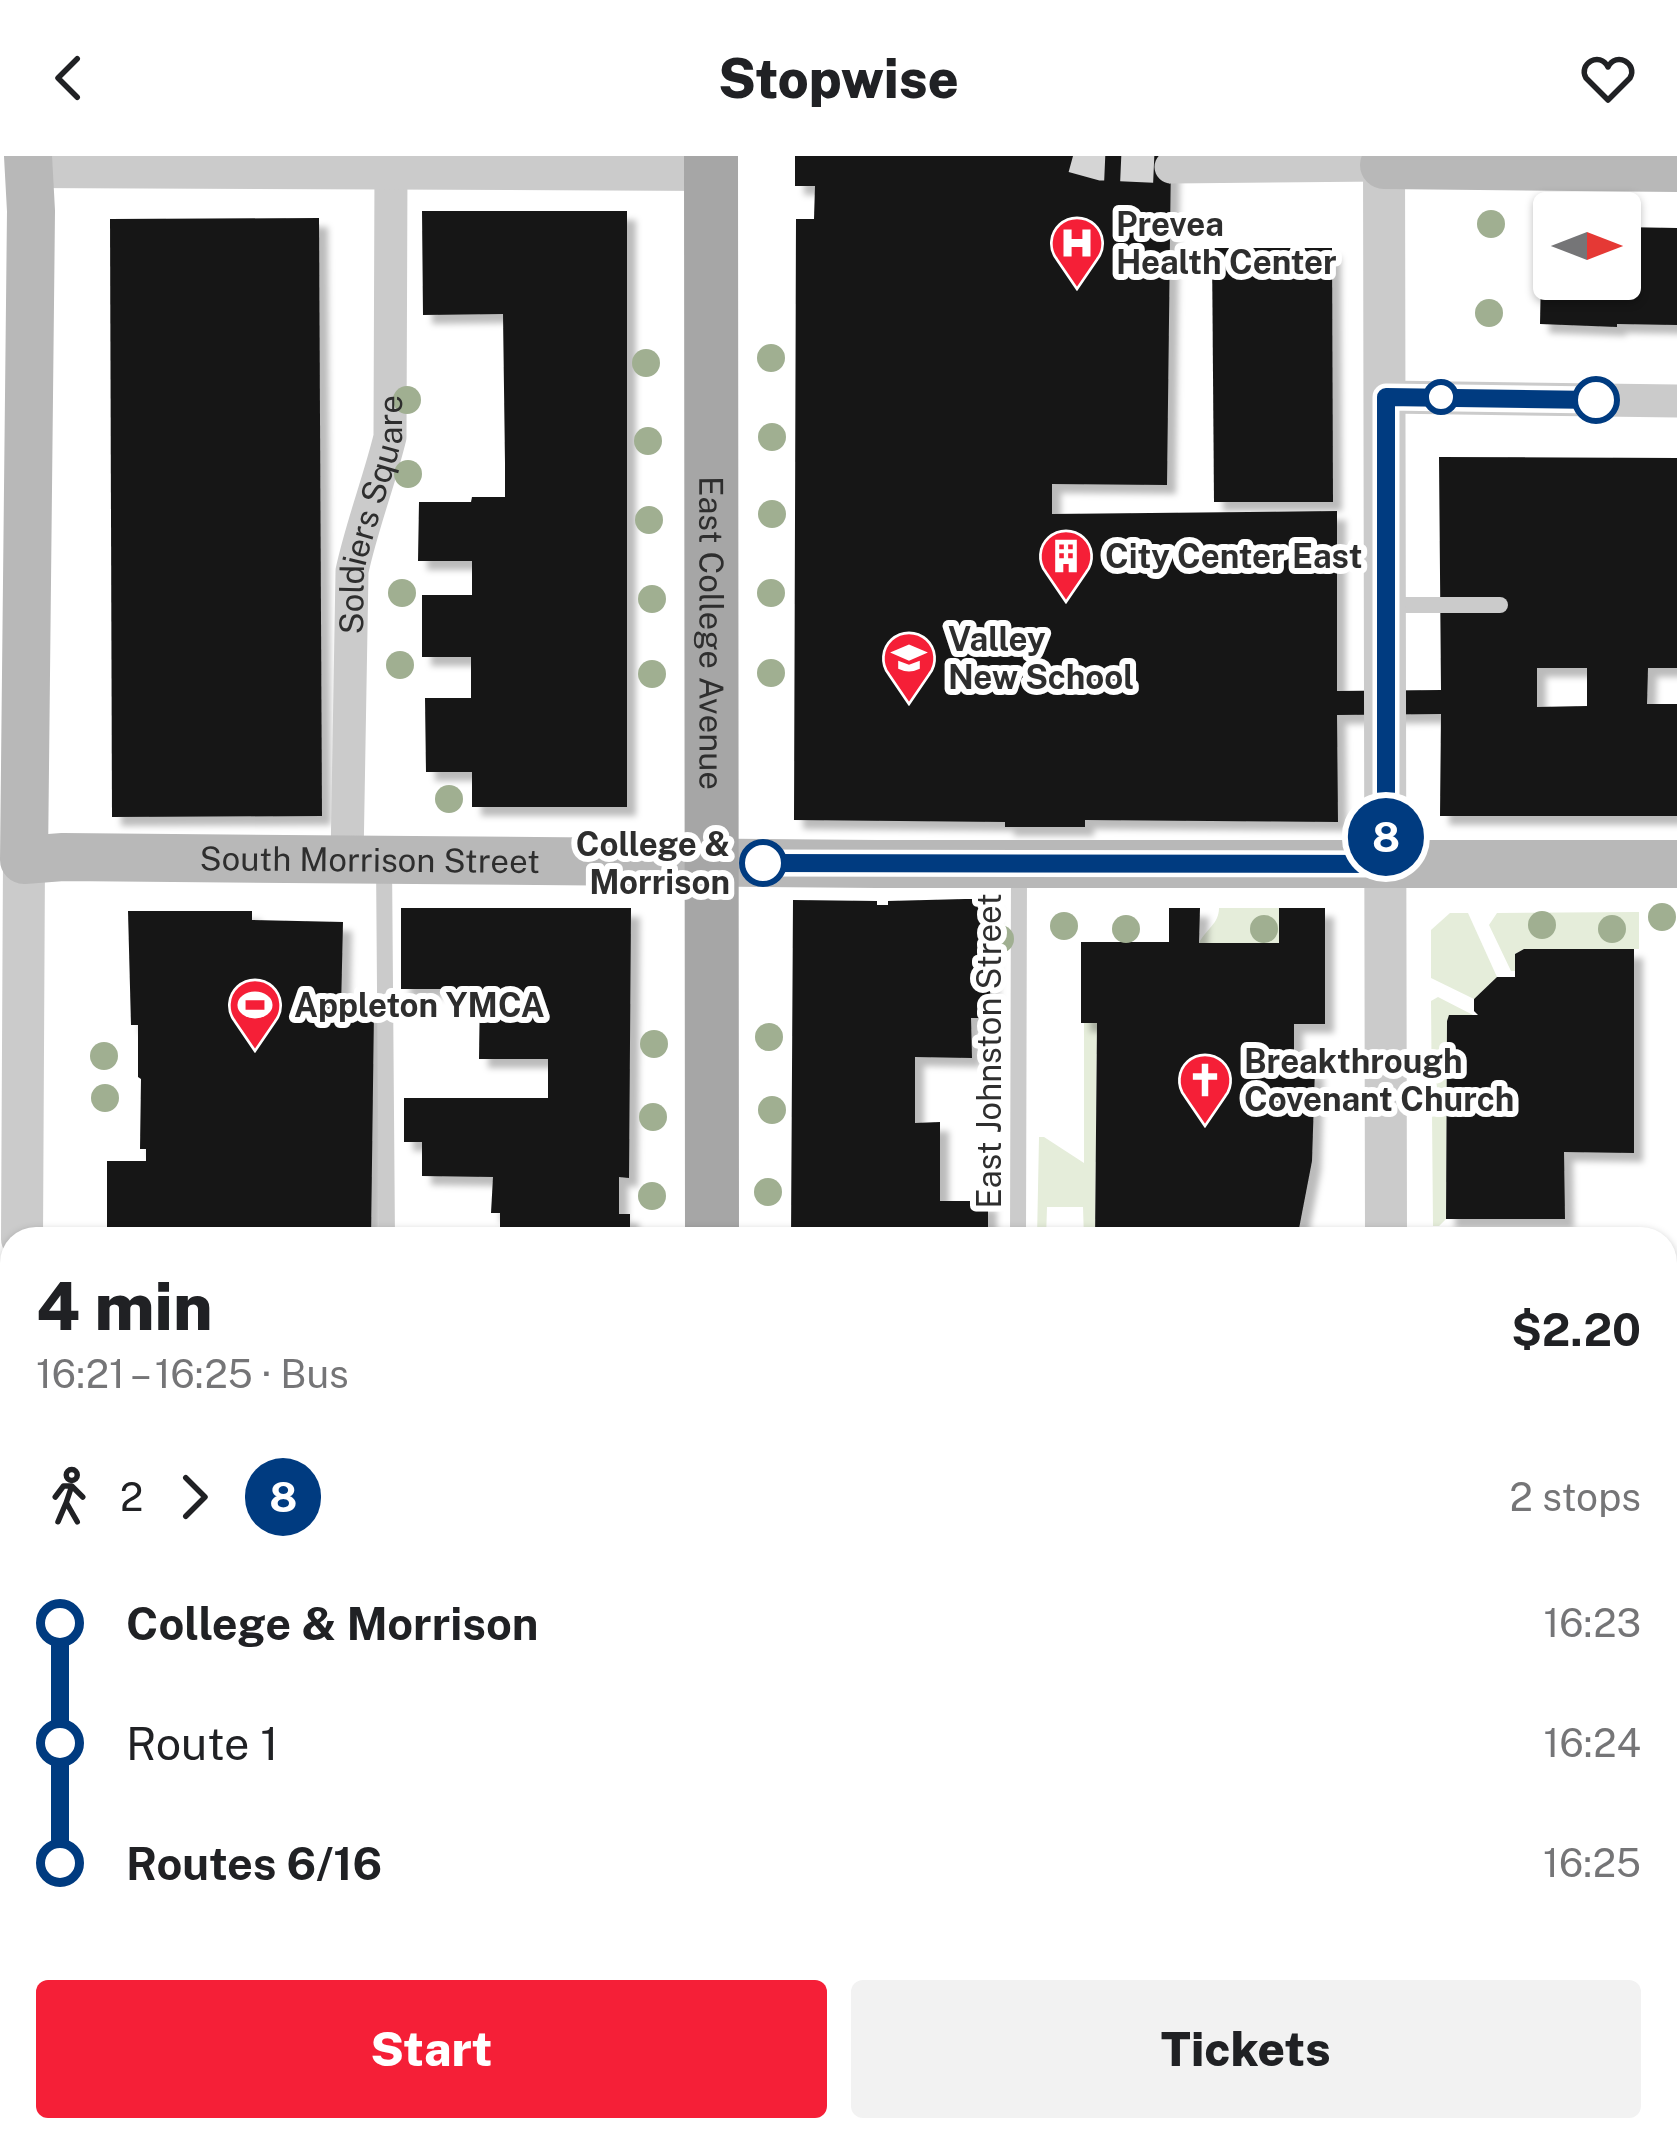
<!DOCTYPE html>
<html lang="en">
<head>
<meta charset="utf-8">
<style>
	:root { --surface:#fff; --page:#f2f2f2; --text:#202124; --muted:#757577; --accent:#f51f37 }
	body { margin:0; font-family:"Public Sans",sans-serif; background:var(--page); color:var(--text); height:100vh; display:flex; flex-direction:column; font-size:45px; white-space:nowrap }
	* { box-sizing:border-box; margin:0 }
	p { font-size:39px; color:var(--muted) }
	.icon { flex:none; width:66px; height:66px; fill:none; stroke:currentColor; stroke-width:2; stroke-linecap:round; stroke-linejoin:round }
	.map { position:relative; flex:1; overflow:hidden }
	.side { position:absolute; left:0px; top:1071px; width:1677px; height:915px; display:flex; flex-direction:column; background:var(--surface); border-radius:36px 36px 0 0; box-shadow:0 3px 9px #0004 }
	.side>* { flex:none }
	.badge { padding:0 24px; border-radius:39px; font-size:42px; line-height:78px }
	.needle { width:78px; rotate:90deg }
	.tools { position:absolute; left:1533px; top:36px; display:grid; gap:24px }
	.tools a { display:grid; place-items:center; width:108px; height:108px; border-radius:12px; background:var(--surface); box-shadow:0 3px 9px #0004; font-size:60px }
	.map>.badge { position:absolute; translate:-50% -50%; box-shadow:0 0 0 6px #fff }
	.legs { display:flex; align-items:center; gap:18px; height:132px; padding:0 36px; font-size:39px }
	.legs p { margin-inline-start:auto }
	.overview { display:flex; align-items:center; justify-content:space-between; height:204px; padding:0 36px }
	h1 { font-size:66px; font-weight:800; line-height:90px }
	.cta { display:flex; gap:24px; margin-top:auto; padding:24px 36px }
	.cta a { flex:1; height:138px; border-radius:12px; background:var(--accent); color:#fff; font-size:48px; font-weight:800; line-height:138px; text-align:center }
	.cta a+a { background:var(--page); color:var(--text) }
	ul { padding:0 36px; list-style:none }
	li { display:flex; align-items:center; gap:42px; height:120px; font-size:45px }
	li i { display:grid; place-items:center; width:18px; height:100%; margin:0 15px; background:currentColor }
	li i::after { content:''; width:30px; height:30px; margin:-15px; border:9px solid; border-radius:50%; background:var(--surface) }
	li p { margin-inline-start:auto }
	li:first-child i { background:linear-gradient(#0000 50%,currentColor 0) }
	li:last-child i { background:linear-gradient(currentColor 50%,#0000 0) }
	header { display:flex; justify-content:space-between; align-items:center; height:156px; padding:0 36px; background:var(--surface); font-size:54px; font-weight:800 }
	.map>svg:first-child { display:block }
</style>
</head>
<body>
<header><svg class="icon" aria-label="back" viewBox="0 0 24 24"><path d="M15 5l-7 7 7 7"/></svg>Stopwise<svg class="icon" aria-label="heart" viewBox="0 0 24 24"><path d="M12 20l-8-8c-3-5 5-10 8-4 3-6 11-1 8 4z"/></svg></header>
<div class="map">
<svg width="1677" height="1984" viewBox="0 0 1677 1984">
	<defs>
		<pattern id="forest-crowns" width="20" height="18" patternUnits="userSpaceOnUse" patternTransform="scale(3)"><rect width="20" height="18" fill="#e5edda"/><path d="M2 6a3 3 0 1 1 6 0M12 15a3 3 0 1 1 6 0" fill="none" stroke="#c5ccbb"/></pattern>
		<filter id="shadow"><feDropShadow dx="9" dy="9" stdDeviation="3" flood-color="#0004"/></filter>
	</defs>
	<rect width="100%" height="100%" fill="#fff"/>
	<g fill="#e5edda">
		<path d="M1219,752h60v35h-80c7,-14 20,-19 20,-35z"/>
		<path d="M1639,756v37h-115l-9,5v17h-4l-22,-46 8,-12z"/>
		<path d="M1450,757h18l29,64 -23,22 -43,-21v-48z"/>
		<path d="M1438,841l35,18h-23l-3,6 -1,198 -7,7h-6l-2,-225z"/>
		<path d="M1084,867h13l-2,216h-11l-1,-32h-36l-1,32h-9l2,-102h5l40,26z"/>
		<path d="M0,1554h12v63l-12,-8z"/>
		<path d="M0,1635l12,10v233l-12,-14z"/>
		<path d="M791,1974h80l-13,10h-67z"/>
	</g>
	<g fill="url(#forest-crowns)">
		<path d="M0,1864l12,14v46l-12,-7z"/>
		<path d="M90,1974h65l8,10h-62z"/>
	</g>
	<g fill="#151515" fill-rule="evenodd" filter="url(#shadow)">
		<path d="M795,0h376l-4,329 -115,-1v30l285,-3v180l104,-1 -2,-233 238,1v210h-29l-1,36h30v112h-237l1,-102 -104,1 1,107 -253,-2v7h-80v-5l-211,-2 2,-601h18l1,-33h-20zM1537,512h50v38l-50,1z"/>
		<path d="M422,55h205v596h-155v-35h-46l-1,-74h46v-41h-49v-62h50v-34h-54l1,-59h52l1,-5h33v-34l-2,-149 -80,1z"/>
		<path d="M319,62l3,598 -210,1 -2,-598z"/>
		<path d="M1542,71h12v52h66v-52l57,1v97l-60,-1v3l-77,-3z"/>
		<path d="M1212,92h120l1,254h-119z"/>
		<path d="M965,743h26l-1,119h-19l1,40 -57,-1v66l25,-1v79h48v38h-197l2,-339 84,1v4h11v-4z"/>
		<path d="M401,752h230l-2,270 -10,-1v37h11v25h-130v-26h-9l2,-36 -71,-1v-34h-18v-44h144v-39h-69l1,-70h-79z"/>
		<path d="M1169,752h31l-1,35h80v-35h46v116h-31v44h21l-3,93 -15,78h-202l2,-216h-16v-81h88z"/>
		<path d="M128,755h124v9l91,2 -2,87h33l-3,230h-264v-78h39v-12h-6l1,-70 -3,-2v-52h-7z"/>
		<path d="M1524,793h110v204l-70,-1 1,67h-119l1,-198 2,-6h29l-4,-4v-12l23,-22h18v-23z"/>
		<rect x="1665" y="1158" width="12" height="130"/>
		<rect x="1665" y="1442" width="12" height="73"/>
		<rect x="0" y="1496" width="12" height="58"/>
		<path d="M1665,1800h12v184h-58v-10h46z"/>
		<rect x="449" y="1974" width="189" height="10"/>
		<rect x="902" y="1974" width="106" height="10"/>
		<path d="M1227,1974h117v10h-100v-2h-17z"/>
	</g>
	<g fill="none" stroke-linecap="round" stroke-linejoin="round">
		<path stroke="#d5d5d5" stroke-width="33" stroke-dasharray="33 16" stroke-linecap="butt" d="M1073,0l29,8 69,3"/>
		<g stroke="#cbcbcb" stroke-width="16">
			<path d="M1386,449h114"/>
			<path d="M384,705l3,378"/>
			<path d="M1018,1083l1,-370"/>
			<path d="M1672,1651l5,-100"/>
			<path d="M423,1974v10"/>
			<path d="M1057,1974v10"/>
		</g>
		<g stroke="#cbcbcb" stroke-width="33">
			<path d="M1171,11l213,-2"/>
			<path d="M1386,241l291,4"/>
			<path id="s1" d="M347,704l5,-289c10,-46 27,-89 38,-134l1,-269"/>
			<path d="M0,1385l12,-1"/>
		</g>
		<g stroke="#cbcbcb" stroke-width="42">
			<path d="M1384,0l2,1083"/>
			<path d="M28,11l683,3"/>
			<path d="M22,1083l2,-379"/>
			<path d="M1665,1385h12"/>
			<path d="M32,1974l13,10"/>
			<path d="M1381,1974v10"/>
		</g>
		<g stroke="#b8b8b8" stroke-width="48">
			<path id="s2" d="M28,0l3,55 -7,649 39,-3 814,7h800"/>
			<path d="M1384,9l293,3"/>
		</g>
		<g stroke="#a6a6a6" stroke-width="54">
			<path id="s3" d="M711,0l1,1083"/>
			<path d="M724,1974l1,10"/>
		</g>
	</g>
	<g fill="#a0af91">
		<circle cx="1491" cy="68" r="14"/>
		<circle cx="1489" cy="157" r="14"/>
		<circle cx="771" cy="202" r="14"/>
		<circle cx="646" cy="207" r="14"/>
		<circle cx="407" cy="244" r="14"/>
		<circle cx="772" cy="281" r="14"/>
		<circle cx="648" cy="285" r="14"/>
		<circle cx="408" cy="318" r="14"/>
		<circle cx="772" cy="358" r="14"/>
		<circle cx="649" cy="364" r="14"/>
		<circle cx="402" cy="437" r="14"/>
		<circle cx="771" cy="437" r="14"/>
		<circle cx="652" cy="443" r="14"/>
		<circle cx="400" cy="509" r="14"/>
		<circle cx="771" cy="517" r="14"/>
		<circle cx="652" cy="518" r="14"/>
		<circle cx="449" cy="643" r="14"/>
		<circle cx="1662" cy="761" r="14"/>
		<circle cx="1542" cy="769" r="14"/>
		<circle cx="1064" cy="770" r="14"/>
		<circle cx="1126" cy="773" r="14"/>
		<circle cx="1264" cy="773" r="14"/>
		<circle cx="1612" cy="773" r="14"/>
		<circle cx="1000" cy="783" r="14"/>
		<circle cx="769" cy="881" r="14"/>
		<circle cx="654" cy="888" r="14"/>
		<circle cx="104" cy="900" r="14"/>
		<circle cx="105" cy="942" r="14"/>
		<circle cx="772" cy="954" r="14"/>
		<circle cx="653" cy="961" r="14"/>
		<circle cx="768" cy="1036" r="14"/>
		<circle cx="652" cy="1040" r="14"/>
	</g>
	<g fill="none" stroke-linecap="round" stroke-linejoin="round">
		<g stroke="#fff" stroke-width="27">
			<path id="line-1" d="M763,707l623,1v-467l210,3"/>
		</g>
		<use href="#line-1" stroke="#003b80" stroke-width="18"/>
	</g>
	<defs>
		<g id="hospital-pin" transform="scale(2.7)"><path d="M0 17L-7.5 6A9.5 9.5 0 1 1 7.5 6Z" fill="#f51f37" stroke="#fff"/><path d="M-5-5h3v3.5h4V-5h3V5h-3V1.5h-4V5h-3Z" fill="#fff"/></g>
		<g id="building-pin" transform="scale(2.7)"><path d="M0 17L-7.5 6A9.5 9.5 0 1 1 7.5 6Z" fill="#f51f37" stroke="#fff"/><path d="M-4-6H4V6H1V3H-1V6H-4ZM-2.5-4.3h1.7v1.8h-1.7ZM.8-4.3h1.7v1.8H.8ZM-2.5-1h1.7V.8h-1.7ZM.8-1h1.7V.8H.8Z" fill="#fff"/></g>
		<g id="school-pin" transform="scale(2.7)"><path d="M0 17L-7.5 6A9.5 9.5 0 1 1 7.5 6Z" fill="#f51f37" stroke="#fff"/><path d="M0-5L7-2L0 1L-7-2ZM-4 1L0 2.5L4 1V4Q0 6-4 4Z" fill="#fff"/></g>
		<g id="stadium-pin" transform="scale(2.7)"><path d="M0 17L-7.5 6A9.5 9.5 0 1 1 7.5 6Z" fill="#f51f37" stroke="#fff"/><path d="M0-5a6.5 5 0 1 0 0 10a6.5 5 0 1 0 0-10ZM-3.5-1.8h7v3.6h-7Z" fill="#fff"/></g>
		<g id="church-pin" transform="scale(2.7)"><path d="M0 17L-7.5 6A9.5 9.5 0 1 1 7.5 6Z" fill="#f51f37" stroke="#fff"/><path d="M-1.2-6h2.4v3.5h3.3v2.4h-3.3V6h-2.4V-.1h-3.3v-2.4h3.3Z" fill="#fff"/></g>
	</defs>
	<g fill-rule="evenodd">
		<use href="#hospital-pin" x="1077" y="87"/>
		<use href="#building-pin" x="1066" y="400"/>
		<use href="#school-pin" x="909" y="502"/>
		<use href="#stadium-pin" x="255" y="849"/>
		<use href="#church-pin" x="1205" y="924"/>
	</g>
	<g fill="#fff" stroke="#003b80" stroke-width="6">
		<circle cx="1441" cy="241" r="15"/>
		<circle cx="1596" cy="244" r="21"/>
		<circle cx="763" cy="707" r="21"/>
	</g>
	<g text-anchor="middle" stroke-width="12" stroke-linejoin="round" paint-order="stroke">
		<g font-size="33" font-weight="bold" fill="#2e2e2e" stroke="#fff" text-anchor="start">
			<text x="1116" y="80">Prevea<tspan x="1116" dy="38">Health Center</tspan></text>
			<text x="1105" y="412">City Center East</text>
			<text x="948" y="495">Valley<tspan x="948" dy="38">New School</tspan></text>
			<text x="294" y="861">Appleton YMCA</text>
			<text x="1244" y="917">Breakthrough<tspan x="1244" dy="38">Covenant Church</tspan></text>
		</g>
		<g font-size="33" fill="#2e2e2e" stroke="#fff">
			<text dy="12" stroke="none"><textPath href="#s1" startOffset="348">Soldiers Square</textPath></text>
			<text dy="12" stroke="none"><textPath href="#s3" startOffset="477">East College Avenue</textPath></text>
			<text dy="12" stroke="none"><textPath href="#s2" startOffset="1050">South Morrison Street</textPath></text>
			<text transform="translate(989 895) rotate(-90)" y="12">East Johnston Street</text>
		</g>
		<g font-size="33" font-weight="bold" fill="#2e2e2e" stroke="#fff" text-anchor="end">
			<text x="730" y="700">College &amp;<tspan x="730" dy="38">Morrison</tspan></text>
		</g>
	</g>
</svg>
<div class="tools">
<a><svg class="needle" viewBox="-14 -14 28 28"><path d="M0-13l5 13h-10z" fill="#e53935"/><path d="M0 13l5-13h-10z" fill="#757577"/></svg></a>
</div>
<b class="badge" style="left:1386px;top:681px;background:#003b80;color:#fff">8</b>
<section class="side">
<div class="overview"><div><h1>4 min</h1><p>16:21 – 16:25 · Bus</p></div><b>$2.20</b></div>
<div class="legs"><svg class="icon" aria-label="walk" viewBox="0 0 24 24"><circle cx="13" cy="4" r="2"/><path d="M13 8l-2 6 4 7M11 14l-3 7M7 12l3-4h3l4 4"/></svg>2<svg class="icon" aria-label="forward" viewBox="0 0 24 24"><path d="M9 5l7 7-7 7"/></svg><b class="badge" style="background:#003b80;color:#fff">8</b><p>2 stops</p></div>
<ul>
<li><i style="color:#003b80"></i><b>College &amp; Morrison</b><p>16:23</p></li>
<li><i style="color:#003b80"></i><span>Route 1</span><p>16:24</p></li>
<li><i style="color:#003b80"></i><b>Routes 6/16</b><p>16:25</p></li>
</ul>
<div class="cta"><a>Start</a><a>Tickets</a></div>
</section>
</div>
</body>
</html>
